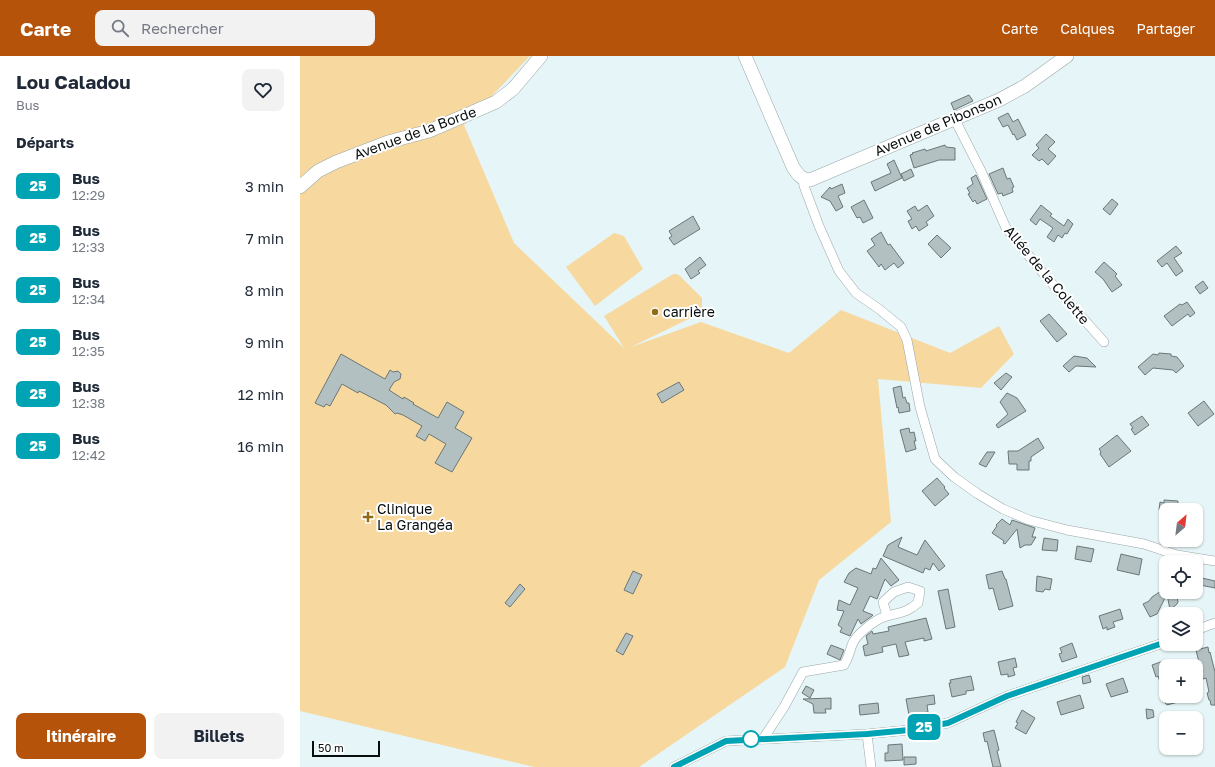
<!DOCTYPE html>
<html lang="fr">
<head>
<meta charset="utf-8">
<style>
	:root { --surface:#fff; --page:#f2f2f3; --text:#1f2937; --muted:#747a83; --accent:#b45309 }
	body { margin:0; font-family:"Golos Text",sans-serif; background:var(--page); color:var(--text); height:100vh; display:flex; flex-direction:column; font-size:15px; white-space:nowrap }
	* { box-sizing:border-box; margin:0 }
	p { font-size:13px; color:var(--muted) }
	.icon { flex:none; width:22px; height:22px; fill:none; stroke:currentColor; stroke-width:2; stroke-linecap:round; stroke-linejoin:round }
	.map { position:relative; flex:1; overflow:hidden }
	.side { display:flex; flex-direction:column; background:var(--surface); width:300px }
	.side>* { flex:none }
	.badge { padding:0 8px; border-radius:6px; font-size:14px; line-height:26px }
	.needle { width:26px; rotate:28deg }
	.tools { position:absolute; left:859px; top:447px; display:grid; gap:8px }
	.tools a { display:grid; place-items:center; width:44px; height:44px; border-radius:8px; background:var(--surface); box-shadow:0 1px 3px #0004; font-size:20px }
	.scale { position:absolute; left:12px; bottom:10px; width:68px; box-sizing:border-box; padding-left:4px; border:2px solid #080d0e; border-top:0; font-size:11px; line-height:14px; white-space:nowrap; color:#080d0e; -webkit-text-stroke:3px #fff; paint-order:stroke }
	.map>.badge { position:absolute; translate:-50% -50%; box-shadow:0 0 0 2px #fff }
	h2 { padding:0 16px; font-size:15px; line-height:36px }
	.round { display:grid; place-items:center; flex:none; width:42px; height:42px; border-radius:8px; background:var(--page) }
	.overview { display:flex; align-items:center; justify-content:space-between; height:68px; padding:0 16px }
	h1 { font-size:19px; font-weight:700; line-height:30px }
	.primary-button { display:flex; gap:8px; margin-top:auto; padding:8px 16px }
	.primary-button a { flex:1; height:46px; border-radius:8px; background:var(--accent); color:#fff; font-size:16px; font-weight:700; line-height:46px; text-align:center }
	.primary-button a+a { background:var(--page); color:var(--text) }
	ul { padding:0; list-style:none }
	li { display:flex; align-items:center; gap:12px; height:52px; padding:0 16px }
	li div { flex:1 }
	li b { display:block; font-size:15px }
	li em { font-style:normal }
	li .badge { min-width:44px; font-weight:700; text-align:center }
	header { display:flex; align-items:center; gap:24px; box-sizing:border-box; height:56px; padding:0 20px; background:var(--accent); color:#fff }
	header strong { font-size:19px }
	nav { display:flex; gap:22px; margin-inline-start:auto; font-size:14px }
	.search { width:280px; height:36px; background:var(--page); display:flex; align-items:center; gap:10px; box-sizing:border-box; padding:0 14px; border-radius:8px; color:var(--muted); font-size:15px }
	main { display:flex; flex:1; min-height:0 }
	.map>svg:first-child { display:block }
</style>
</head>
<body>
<header>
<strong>Carte</strong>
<div class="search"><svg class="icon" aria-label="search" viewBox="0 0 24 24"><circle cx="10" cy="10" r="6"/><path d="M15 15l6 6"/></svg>Rechercher</div>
<nav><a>Carte</a><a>Calques</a><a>Partager</a></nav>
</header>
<main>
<section class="side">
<div class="overview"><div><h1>Lou Caladou</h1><p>Bus</p></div><a class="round"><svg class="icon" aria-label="heart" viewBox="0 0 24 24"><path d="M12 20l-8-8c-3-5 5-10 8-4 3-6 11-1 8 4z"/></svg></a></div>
<h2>Départs</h2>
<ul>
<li><span class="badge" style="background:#00a3b4;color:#fff">25</span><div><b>Bus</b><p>12:29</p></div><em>3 min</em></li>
<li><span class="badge" style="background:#00a3b4;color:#fff">25</span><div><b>Bus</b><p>12:33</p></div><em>7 min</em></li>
<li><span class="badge" style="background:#00a3b4;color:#fff">25</span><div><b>Bus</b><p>12:34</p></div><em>8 min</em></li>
<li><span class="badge" style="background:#00a3b4;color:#fff">25</span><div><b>Bus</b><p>12:35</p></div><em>9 min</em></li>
<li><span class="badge" style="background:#00a3b4;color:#fff">25</span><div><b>Bus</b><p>12:38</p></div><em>12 min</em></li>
<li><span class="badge" style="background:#00a3b4;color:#fff">25</span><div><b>Bus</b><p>12:42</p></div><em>16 min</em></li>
</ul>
<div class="primary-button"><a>Itinéraire</a><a>Billets</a></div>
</section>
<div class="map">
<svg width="915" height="711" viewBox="0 0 915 711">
	<rect width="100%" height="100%" fill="#e6f5f7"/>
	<g fill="#f7d9a0">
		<path d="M0,0h230l-66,69 50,118 110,105 -20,-32 69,-42h4l3,2 22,22v12l-3,4 -68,33 70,-25 88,31 52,-43 109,43 49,-27 15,28 -33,34 -103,-9 13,143 -72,58 -34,87 -146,100h-105l-234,-56z"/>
		<path d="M314,177l10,3 19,33 -48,37 -29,-39z"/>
	</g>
	<g fill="#b2c0c2" stroke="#6a7778">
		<path d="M669,39l4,6 -19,9 -3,-7z"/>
		<path d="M708,57l5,9 5,-3 8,16 -9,5 -3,-6 -1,1 -5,-10 -5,2 -5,-9z"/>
		<path d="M746,78l9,8 -7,7 8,7 -8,9 -6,-6 -3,2 -7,-6 7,-7 -3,-3z"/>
		<path d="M645,89l1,2 9,1v12h-16l-25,8 -4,-13 3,-1 -1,-1 13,-4 1,2z"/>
		<path d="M594,104l8,18 -27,13 -4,-9 20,-9 -4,-9z"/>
		<path d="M703,112l4,11 3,-1 4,9 -2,1 1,4 -10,4 -1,-3 -4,1 -9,-20z"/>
		<path d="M611,113l3,7 -10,5 -3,-7z"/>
		<path d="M676,119l11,24 -10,5 -2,-4 -2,2 -5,-8 2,-1 -3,-5 6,-4 -2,-6z"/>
		<path d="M542,128l3,9 -7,3 5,11 -7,4 -6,-10 -9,-4 9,-10 1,2z"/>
		<path d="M812,143l6,5 -8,11 -7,-6z"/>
		<path d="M564,144l9,18 -10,5 -3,-6 -3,1 -6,-11z"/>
		<path d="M627,149l7,11 -8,6 2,3 -9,6 -3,-5 -4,3 -4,-8 4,-2 -5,-8 8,-5 3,5z"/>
		<path d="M741,149l11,9 -2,2 14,10 4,-7 5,5 -6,10 -2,-1 -3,5 -4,-3 -4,7 -7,-5 6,-9 -13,-9 -4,6 -6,-5z"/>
		<path d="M393,160l7,13 -26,16 -5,-7 3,-2 -3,-5z"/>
		<path d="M581,176l7,13 2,-1 14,19 -6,5 -4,-5 -9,7 -4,-6 -2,3 -12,-16 8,-6 -4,-6z"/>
		<path d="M637,179l14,13 -10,10 -13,-14z"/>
		<path d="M876,190l6,7 -8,5 9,13 -7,5 -9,-13 -5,4 -5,-6z"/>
		<path d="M400,201l6,8 -8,6 2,2 -9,6 -6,-10z"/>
		<path d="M804,206l10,9 3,3 -2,2 7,9 -10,7 -9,-13 -8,-7z"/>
		<path d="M903,225l5,7 -8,6 -5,-7z"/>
		<path d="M887,246l8,11 -5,4 -2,-3 -16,12 -8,-10 16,-12 2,1z"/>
		<path d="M749,258l18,20 -10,8 -17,-21z"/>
		<path d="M859,297l12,1v2l6,1 7,9 -8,7 -3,-3 -20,-2 -8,7 -7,-8 15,-13 5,1z"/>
		<path d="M41,298l44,25 5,-9 3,2 5,-1 3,3 -1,5 -6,3 -5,8 14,9 1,-2 10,6 -1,1 25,14 9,-16 17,10 -9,16 17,10 -20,34 -17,-9 11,-19 -17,-10 -4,7 -9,-5 6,-10 -19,-11 -6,-2 -2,1 -9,-9 -27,-14 -1,2 -16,-9 -12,22 -4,-2 -2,3 -9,-4z"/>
		<path d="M774,300l13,2 9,9 -20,-1 -7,6 -6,-6z"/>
		<path d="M706,317l6,4 -11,13 -7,-7z"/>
		<path d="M379,326l5,8 -22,13 -5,-9z"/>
		<path d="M601,330l2,12 2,-1 2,6h2l1,8 -11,2 -1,-6 -1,1 -4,-20z"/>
		<path d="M707,337l10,5 9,13 -28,17 -2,-3 12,-11 -8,-12z"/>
		<path d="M904,345l10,13 -16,12 -10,-13z"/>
		<path d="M842,360l7,9 -14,10 -4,-6 2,-1 -3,-4z"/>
		<path d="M609,372l1,5 4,-1 2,9h-2l2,8 -10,3 -6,-22z"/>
		<path d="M817,379l14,16 -22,16 -9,-13 1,-2 -2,-3z"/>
		<path d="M738,382l6,10 -13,9v4h-2v9h-12v-6h-8l-1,-13h10z"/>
		<path d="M687,396h8l-9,15 -7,-3z"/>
		<path d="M637,422l8,9 -1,1 5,6 -14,12 -13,-15z"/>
		<path d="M864,444l14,1 -1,9h-18l1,-8 4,1z"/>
		<path d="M702,463l8,6 2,-5 23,8 -3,9h4l-5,8h-6l-5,3 -3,-19 -12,15 -2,-1 1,-2 -12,-8 5,-7 -1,-1z"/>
		<path d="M602,481l-4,10 19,8 8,-15 20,26 -6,5 -6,-8 -3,7 -5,-2 -2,5 -40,-17 5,-11z"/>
		<path d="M744,482l14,2 -1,11 -15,-1z"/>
		<path d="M777,490l17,3 -3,13 -16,-3z"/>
		<path d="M821,498l21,5 -3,16 -22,-5z"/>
		<path d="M581,502l18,22 -8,6 -6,-7 -8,20 -7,-3 -7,15 10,4 -1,1 -11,8 -3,-5 -8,17 -10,-4 2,-4 -4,-3 6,-14 -7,-1 2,-10 11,5 8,-17 -14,-6 5,-9 7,-5 15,6 2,-6 3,1z"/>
		<path d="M333,515l9,4 -9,19 -9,-4z"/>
		<path d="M702,515l3,8h1l7,27 -14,4 -6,-22 -4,1 -3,-14z"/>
		<path d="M737,520l15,3 -2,11 -5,-1 -2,3 -7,-1z"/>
		<path d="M902,522l13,3v7l-15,-3z"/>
		<path d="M220,528l5,5 -15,18 -5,-4z"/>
		<path d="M648,533l7,38 -9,2 -8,-38z"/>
		<path d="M861,535l15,1 2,10 -1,2 -7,6 -3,-16 -10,20 -7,3 -7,-13 6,-3 3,-4z"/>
		<path d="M820,553l3,10 -10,3 2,5 -8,3v-3l-4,2 -4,-13z"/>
		<path d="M626,562l6,21 -8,2v-3l-19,4 4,13 -10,2 -3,-13 -14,3 1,5 -18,4 -2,-10 5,-2 -2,-8 6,-5 1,3 16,-3 -1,-4z"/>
		<path d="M326,577l7,3 -10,19 -7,-4z"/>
		<path d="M772,587l5,14 -15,5 -3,-8 3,-1 -2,-5z"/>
		<path d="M531,589l13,5 -4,10 -13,-6z"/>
		<path d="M908,591l1,6 1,-1 5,20v33h-4l-1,-5h-1l-2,-7 2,-1 -3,-14 -3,1 -7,-29z"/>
		<path d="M715,602l2,9 -4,1 2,7 -7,2v-3l-7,1 -3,-13z"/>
		<path d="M866,604v35l-1,1 -7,-20 -2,1 -4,-12z"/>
		<path d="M789,619l2,7 -8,2 -1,-7z"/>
		<path d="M671,620l3,14 -8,1v3l-14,3 -3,-14h2l-1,-3z"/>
		<path d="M823,622l5,14 -17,5 -5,-13z"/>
		<path d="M506,630l8,4 -4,8 -8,-5z"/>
		<path d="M634,639l1,9 -8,1 1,7 -19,3 -3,-16z"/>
		<path d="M780,639l4,13 -23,7 -4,-13z"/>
		<path d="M862,640h14l2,6 -11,3 -3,-3z"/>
		<path d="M531,642v11h-6l1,4h-12l-1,-9 -10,-5z"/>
		<path d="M578,647l1,10 -19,2 -1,-10z"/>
		<path d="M846,653l7,1 1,7 -7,2z"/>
		<path d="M722,654l13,8 -9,16 -11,-6 3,-5 -2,-1z"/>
		<path d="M694,674l5,20 -2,1 4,16h-8l-6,-26 -2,1 -2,-9z"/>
		<path d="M602,688l1,16 -18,1v-8h3v-8z"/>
		<path d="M604,701h12v7l-12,1z"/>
	</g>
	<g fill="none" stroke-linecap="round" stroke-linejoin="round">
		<g stroke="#99a6a8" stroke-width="10">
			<g id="street">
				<path d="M654,62l27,53 25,57 42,51 56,63"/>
				<path d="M503,123l1,7 15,40 20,45 17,22 23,16 22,18 6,13 13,67 15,52 19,18 24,17 25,15 26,11 38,10 77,14 33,11 38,6"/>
				<path d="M896,574l19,-7"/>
				<path d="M567,678l4,33"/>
				<path d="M463,683l21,-32 19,-35 41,-7c5,-8 5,-12 8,-20 3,-10 23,-25 32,-28 15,-5 21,-3 34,-14l2,-12 -12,-4 -14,5 -11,10 4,14"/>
				<path d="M374,711l52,-26 141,-7 42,-4 39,-7 59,-27 159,-54"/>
			</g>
		</g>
		<g stroke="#99a6a8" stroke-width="14">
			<g id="secondary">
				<path d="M445,0l48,111c5,8 8,12 17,13l189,-80 26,-14 42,-30"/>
				<path d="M0,131l18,-16 18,-9 52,-20 41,-11 67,-29 17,-13 28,-33"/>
			</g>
		</g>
		<use href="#street" stroke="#fff" stroke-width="9"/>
		<use href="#secondary" stroke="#fff" stroke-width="13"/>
	</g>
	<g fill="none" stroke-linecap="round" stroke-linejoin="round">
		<g stroke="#fff" stroke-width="9">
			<path id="line" d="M374,711l52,-26 141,-7 42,-4 39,-7 59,-27 159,-54"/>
		</g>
		<use href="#line" stroke="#00a3b4" stroke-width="6"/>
	</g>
	<g fill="#916c13" stroke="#fff" stroke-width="1.5">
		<circle cx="355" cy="256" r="4"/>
		<path d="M66 455h4v4h4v4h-4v4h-4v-4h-4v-4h4z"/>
	</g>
	<circle fill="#fff" stroke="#00a3b4" stroke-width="2" cx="451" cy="683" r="8"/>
	<g text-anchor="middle" stroke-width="4" stroke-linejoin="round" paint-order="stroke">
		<g font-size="14" fill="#080d0e" stroke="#fff">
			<text transform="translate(638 69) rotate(-23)" y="5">Avenue de Pibonson</text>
			<text transform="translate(115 77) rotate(-20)" y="5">Avenue de la Borde</text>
			<text transform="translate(747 219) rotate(50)" y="5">Allée de la Colette</text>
		</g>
		<g font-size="14" fill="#080d0e" stroke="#fff" text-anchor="start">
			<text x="363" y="261">carrière</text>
			<text x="77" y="458">Clinique<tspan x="77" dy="16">La Grangéa</tspan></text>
		</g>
	</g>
</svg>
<div class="tools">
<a><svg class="needle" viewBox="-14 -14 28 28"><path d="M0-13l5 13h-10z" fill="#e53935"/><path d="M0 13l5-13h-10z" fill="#747a83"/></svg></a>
<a><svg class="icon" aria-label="locate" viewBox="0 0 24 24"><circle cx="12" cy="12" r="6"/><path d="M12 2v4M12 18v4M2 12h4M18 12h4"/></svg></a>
<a><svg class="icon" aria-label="layers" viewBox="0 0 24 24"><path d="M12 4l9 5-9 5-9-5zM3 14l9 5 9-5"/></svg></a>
<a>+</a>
<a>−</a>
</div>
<div class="scale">50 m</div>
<b class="badge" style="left:624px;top:671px;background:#00a3b4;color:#fff">25</b>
</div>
</main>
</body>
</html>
